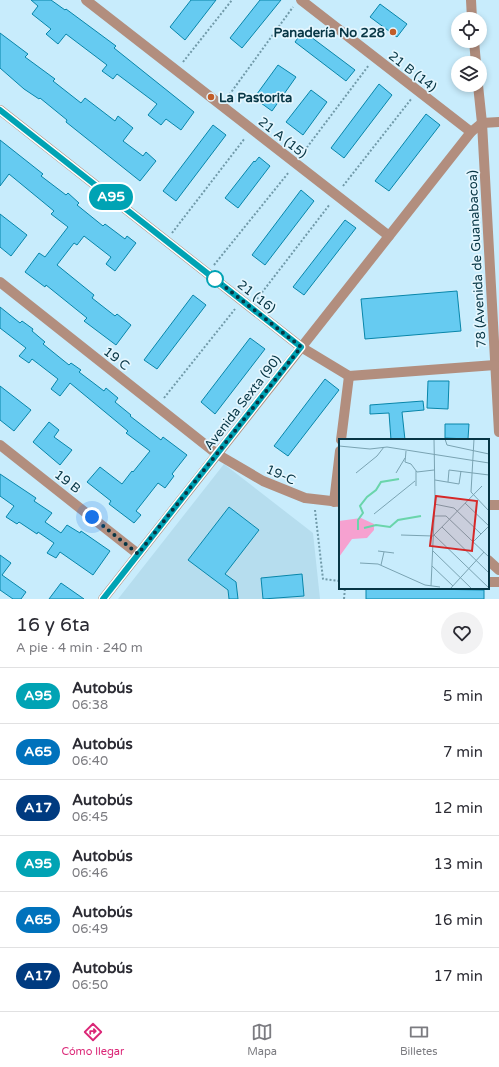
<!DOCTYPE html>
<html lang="es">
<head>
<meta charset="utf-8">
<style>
	:root { --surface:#fff; --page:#f2f2f3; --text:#2b2b33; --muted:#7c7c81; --line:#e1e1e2; --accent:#db2777 }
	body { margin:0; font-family:"Varela Round",sans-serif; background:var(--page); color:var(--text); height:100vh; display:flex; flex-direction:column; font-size:15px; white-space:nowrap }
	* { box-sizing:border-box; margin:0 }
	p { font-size:13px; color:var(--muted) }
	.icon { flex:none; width:22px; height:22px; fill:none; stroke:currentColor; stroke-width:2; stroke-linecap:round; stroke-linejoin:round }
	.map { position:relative; height:599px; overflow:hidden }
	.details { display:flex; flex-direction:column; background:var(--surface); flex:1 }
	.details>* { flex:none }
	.badge { padding:0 8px; border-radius:13px; font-size:14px; line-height:26px }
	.tools { position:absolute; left:451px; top:12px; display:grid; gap:8px }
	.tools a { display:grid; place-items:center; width:36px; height:36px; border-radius:50%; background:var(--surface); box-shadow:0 2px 6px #0003; font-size:20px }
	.you { position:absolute; width:20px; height:20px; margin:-10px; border:3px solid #fff; border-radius:50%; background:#1a73e8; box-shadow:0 0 0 6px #1a73e833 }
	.map>.badge { position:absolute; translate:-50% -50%; box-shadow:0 0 0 2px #fff }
	.round { display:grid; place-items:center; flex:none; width:42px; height:42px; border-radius:21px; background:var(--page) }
	.head { display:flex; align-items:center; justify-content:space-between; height:68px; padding:0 16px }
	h1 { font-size:19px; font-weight:600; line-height:30px }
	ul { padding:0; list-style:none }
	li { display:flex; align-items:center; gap:12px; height:56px; padding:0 16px; border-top:1px solid var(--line) }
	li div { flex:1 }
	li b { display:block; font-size:15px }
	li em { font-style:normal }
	li .badge { min-width:44px; font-weight:700; text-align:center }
	.tabs { display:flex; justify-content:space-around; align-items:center; height:56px; border-top:1px solid var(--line); background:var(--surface); font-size:11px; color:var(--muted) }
	.tabs a { display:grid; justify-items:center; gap:2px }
	.tabs .active { color:var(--accent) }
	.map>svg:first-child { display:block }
</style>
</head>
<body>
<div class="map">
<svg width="499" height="599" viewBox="0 0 499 599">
	<rect width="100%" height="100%" fill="#c8ecfc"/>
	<path fill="#b6ddee" d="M224,464l89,69 7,66h-202z"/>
	<g fill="#66cbf1" stroke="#0886aa">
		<path d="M31,0h20l14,10 1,-1 50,37 -2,2 80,64 -13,18 -15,-11 -5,6 -13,-10 9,-11 -40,-30 -4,5 -11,-8 5,-6 -41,-31 -8,10 -12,-10 5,-5 -19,-15 6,-8z"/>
		<path d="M191,0h25l-31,40 -15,-13z"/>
		<path d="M260,0h21l-39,48 -12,-10z"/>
		<path d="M380,4l27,20 -10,13 -27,-20z"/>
		<path d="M303,31l52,39 -9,11 -51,-39z"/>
		<path d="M0,33l28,21 -3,3 30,22 -2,2 28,22 4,-5 30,23 3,-5 15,12 -10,13 20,15 3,-4 10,9 -16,20 -74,-59 1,-2 -27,-22 -1,1 -15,-10 -24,-21z"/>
		<path d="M278,65l18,12 -24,34 -18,-13z"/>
		<path d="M379,84l13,11 -48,63 -13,-10z"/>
		<path d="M311,90l16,12 -24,33 -17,-13z"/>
		<path d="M426,114l14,11 -51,66 -14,-10z"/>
		<path d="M213,125l13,10 -50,66 -13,-10z"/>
		<path d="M0,140l43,34 -2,2 25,19 2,-2 11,10 -2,2 26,21 2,-2 20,15 2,-3 9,7 -21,28 -9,-7 5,-7 -27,-21 -7,9 -3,-2 -17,22 37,30 -2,3 23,18 2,-2 14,11 -15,20 -32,-24 3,-3 -41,-33 -1,2 -20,-15 14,-19 6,4 23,-30 -17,-13 3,-3 -45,-37 -9,12z"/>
		<path d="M259,157l11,9 -32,42 -13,-10 29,-37 1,1z"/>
		<path d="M301,190l13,11 -49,64 -13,-10z"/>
		<path d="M0,214l27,21 -16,21 -11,-9z"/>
		<path d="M345,220l11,8 -52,67 -11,-8z"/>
		<path d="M457,291l4,40 -96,8 -4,-40z"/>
		<path d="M193,295l13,10 -49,64 -13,-9z"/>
		<path d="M0,307l20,16 2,-2 11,8 -1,2 13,11 -2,2 26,21 2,-2 10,7 -2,2 25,19 2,-3 12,10 -3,4 16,13 -1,1 31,24 2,-3 24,18 -15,19 2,2 -9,12 -7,-5 -22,28 5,4 -7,8 -25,-19 2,-3 -24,-19 13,-15 22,17 10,-13 1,1 17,-21 -24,-18 2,-2 -58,-48 -10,13 -9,-7 7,-10 -26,-20 -3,4 -10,-7 7,-8 -26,-20z"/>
		<path d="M250,338l15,11 -50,65 -14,-12z"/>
		<path d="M325,379l14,11 -51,66 -14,-10z"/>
		<path d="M428,381h21l-1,28 -21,-1z"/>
		<path d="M0,386l31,24 -17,21 -14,-11z"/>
		<path d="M423,401l1,9 -22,2 3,28h-14l-2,-27 -19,1v-9z"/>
		<path d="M49,422l10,8 -5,7 18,13 -12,15 -27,-23z"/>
		<path d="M445,424h24l-1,15 -23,-1z"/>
		<path d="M0,474l36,24 -2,3 18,12 -7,9 16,11 6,-8 13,8 1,-2 29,20 -17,24 -33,-23 -4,6 -9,-5 7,-10 -16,-11 -1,2 -18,-12 -2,2 -11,-7 8,-11 -14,-10z"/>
		<path d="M229,507l30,23 -34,44 11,8 2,17h-9l-1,-9 -40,-30z"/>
		<path d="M0,555l11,8 -9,12 24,17 -5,7h-8l-13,-9z"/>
		<path d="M302,574l2,22 -41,3 -2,-21z"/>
		<path d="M61,583l23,16h-35z"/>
		<path d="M366,588l118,2v9h-118z"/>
	</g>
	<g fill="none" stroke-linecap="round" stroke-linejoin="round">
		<g stroke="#719aa9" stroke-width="2" stroke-dasharray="2 2" stroke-linecap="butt">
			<path d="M183,62l49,-62"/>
			<path d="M227,98l66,-91"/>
			<path d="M302,154l67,-89"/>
			<path d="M343,186l69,-88"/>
			<path d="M172,233l73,-95"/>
			<path d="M214,265l75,-93"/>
			<path d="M257,299l73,-95"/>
			<path d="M164,398l71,-89"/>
			<path d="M315,510l8,69 17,2"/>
			<path d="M344,599l1,-11"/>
		</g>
		<g stroke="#b28e7e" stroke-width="10">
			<path d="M86,0l303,236"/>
			<path d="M301,0l170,132"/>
			<path d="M471,0l1,19"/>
			<path d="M474,41l2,22"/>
			<path d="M478,85l4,38 17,309"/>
			<path d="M0,110l301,237 48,29 146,-11"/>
			<path d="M0,282l217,172 46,27 42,17 35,4"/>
			<path d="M341,440l8,-64"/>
			<path d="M0,445l138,109"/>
			<path d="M334,502l6,-51"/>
			<path d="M488,505h11"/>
			<path d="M488,560l11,10"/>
			<path d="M488,582h11"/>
			<path d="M103,599l368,-467 11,-9 17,-1"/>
		</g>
	</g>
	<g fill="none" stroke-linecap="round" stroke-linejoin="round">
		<g stroke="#fff" stroke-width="9">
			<path id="line" d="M0,110l301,237 -198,252"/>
		</g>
		<use href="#line" stroke="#00a3b4" stroke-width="6"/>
		<path stroke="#063544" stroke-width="4" stroke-dasharray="0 7.2" d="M92,517l46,37 163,-207 -86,-68"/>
	</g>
	<g fill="#c15d28" stroke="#e4f6fe" stroke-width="1.5">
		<circle cx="393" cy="32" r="4"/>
		<circle cx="211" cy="97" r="4"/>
	</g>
	<circle fill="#fff" stroke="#00a3b4" stroke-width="2" cx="215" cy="279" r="8"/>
	<g text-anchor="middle" stroke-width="3.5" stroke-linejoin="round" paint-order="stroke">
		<g font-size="13" font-weight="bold" fill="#063544" stroke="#e4f6fe" text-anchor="end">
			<text x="385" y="37">Panadería No 228</text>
			<text x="219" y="102" text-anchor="start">La Pastorita</text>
		</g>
		<g font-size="13" fill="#063544" stroke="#e4f6fe">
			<text transform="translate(413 71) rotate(38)" y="5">21 B (14)</text>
			<text transform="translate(283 137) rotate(38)" y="5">21 A (15)</text>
			<text transform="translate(476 259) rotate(-93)" y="5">78 (Avenida de Guanabacoa)</text>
			<text transform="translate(257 296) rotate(38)" y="5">21 (16)</text>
			<text transform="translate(117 358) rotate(38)" y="5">19 C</text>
			<text transform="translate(242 402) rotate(-52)" y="5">Avenida Sexta (90)</text>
			<text transform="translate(281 474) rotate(24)" y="5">19-C</text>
			<text transform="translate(68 481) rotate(38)" y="5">19 B</text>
		</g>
	</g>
	<g transform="translate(339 439)">
		<rect width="150" height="150" fill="#c8ecfc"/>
		<path d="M22,79l13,6v6l-7,8 -15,1 -13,18v-36z" fill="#f6a1d0"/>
		<path fill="none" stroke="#6ad5ab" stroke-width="2" d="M25,89l12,-3 14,2 8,-7 23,-4M19,91v-10l5,-7 -3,-7 7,-9 9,-7 5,-8 18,-3"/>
		<path fill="none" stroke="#7aa3b2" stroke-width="1" d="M106,0l2,6 42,9M135,0l-3,53 18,19M0,7l31,3 17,-2 102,16M67,12l-1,11 6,2 6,8 17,-2M17,34l21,-17 7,-9M57,34l9,-15M96,41l24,4 2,-13M109,43l1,-12 40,5M77,47v-15M126,64l24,23M95,65l20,4 27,26M35,75l41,-33M95,77h12l43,41M103,88l47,46M62,96l32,1 49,-50M95,96l55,53M134,103l16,-16M39,112l16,2M94,112l39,38M21,124l18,1 47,21 15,2M42,126l3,-13M93,127l21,20M92,147l4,-88 -1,-59M111,150l34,-37"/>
		<path fill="#d62828" fill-opacity="0.15" stroke="#d62828" stroke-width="2" d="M97,57l41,5 -5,50 -42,-5z"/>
		<rect width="150" height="150" fill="none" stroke="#063544" stroke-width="2"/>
	</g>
</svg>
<div class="tools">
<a><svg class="icon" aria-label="locate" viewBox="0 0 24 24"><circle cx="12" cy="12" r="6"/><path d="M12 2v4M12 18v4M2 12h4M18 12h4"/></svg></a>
<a><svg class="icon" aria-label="layers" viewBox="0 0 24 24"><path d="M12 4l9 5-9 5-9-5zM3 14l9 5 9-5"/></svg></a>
</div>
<div class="you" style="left:92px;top:517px"></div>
<b class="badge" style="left:111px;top:197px;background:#00a3b4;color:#fff">A95</b>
</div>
<section class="details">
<div class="head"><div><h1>16 y 6ta</h1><p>A pie · 4 min · 240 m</p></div><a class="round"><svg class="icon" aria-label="heart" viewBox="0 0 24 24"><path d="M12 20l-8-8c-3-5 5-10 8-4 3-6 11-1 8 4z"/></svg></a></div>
<ul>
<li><span class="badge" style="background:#00a3b4;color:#fff">A95</span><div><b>Autobús</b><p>06:38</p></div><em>5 min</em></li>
<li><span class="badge" style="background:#0072bc;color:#fff">A65</span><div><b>Autobús</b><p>06:40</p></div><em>7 min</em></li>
<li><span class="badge" style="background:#003b80;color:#fff">A17</span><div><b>Autobús</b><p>06:45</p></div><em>12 min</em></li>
<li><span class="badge" style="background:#00a3b4;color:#fff">A95</span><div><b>Autobús</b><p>06:46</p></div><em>13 min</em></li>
<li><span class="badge" style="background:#0072bc;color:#fff">A65</span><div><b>Autobús</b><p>06:49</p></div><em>16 min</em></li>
<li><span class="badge" style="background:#003b80;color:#fff">A17</span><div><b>Autobús</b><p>06:50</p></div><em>17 min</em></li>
</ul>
</section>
<nav class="tabs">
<a class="active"><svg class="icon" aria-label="directions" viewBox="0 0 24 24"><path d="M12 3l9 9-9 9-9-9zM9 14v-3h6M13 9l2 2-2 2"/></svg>Cómo llegar</a>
<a><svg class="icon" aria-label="map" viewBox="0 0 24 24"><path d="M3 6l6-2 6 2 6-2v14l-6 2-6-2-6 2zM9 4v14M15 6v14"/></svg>Mapa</a>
<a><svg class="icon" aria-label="tickets" viewBox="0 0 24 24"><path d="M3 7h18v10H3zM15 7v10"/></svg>Billetes</a>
</nav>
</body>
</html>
